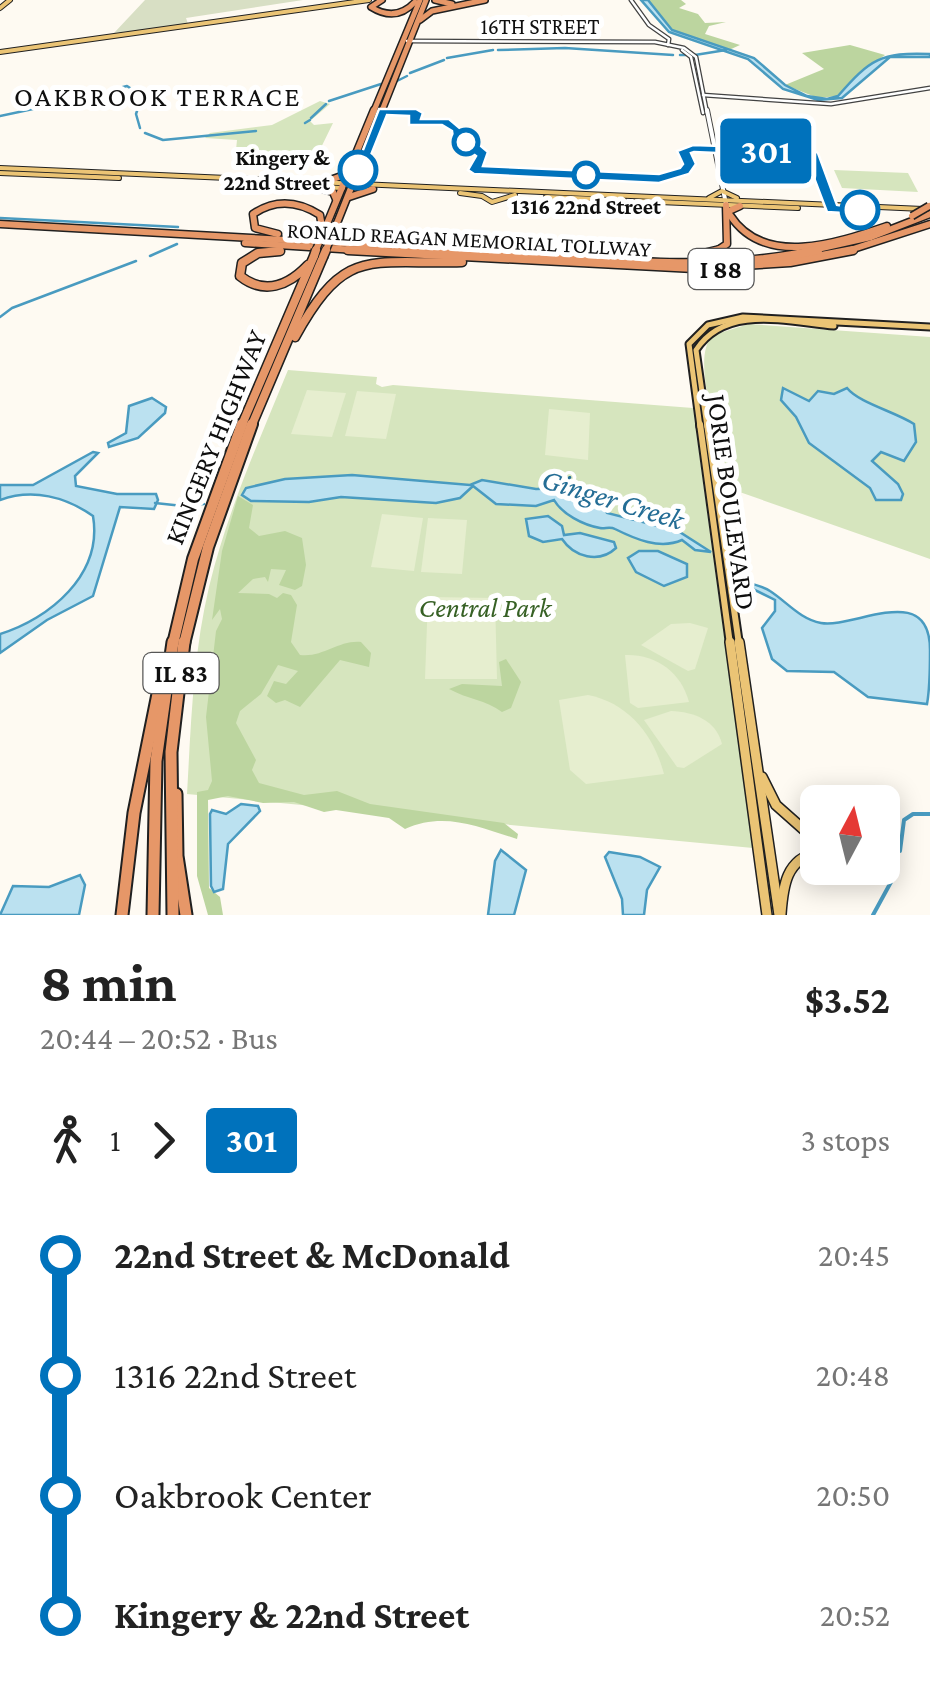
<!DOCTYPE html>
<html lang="en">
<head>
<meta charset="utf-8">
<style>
	:root { --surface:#fff; --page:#f2f2f2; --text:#222; --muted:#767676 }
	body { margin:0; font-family:"Crimson Pro",serif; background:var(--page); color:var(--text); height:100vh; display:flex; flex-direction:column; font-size:38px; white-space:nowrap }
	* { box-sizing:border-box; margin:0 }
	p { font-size:32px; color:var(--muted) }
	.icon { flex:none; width:55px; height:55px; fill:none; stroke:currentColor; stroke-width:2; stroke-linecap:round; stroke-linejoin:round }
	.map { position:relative; height:915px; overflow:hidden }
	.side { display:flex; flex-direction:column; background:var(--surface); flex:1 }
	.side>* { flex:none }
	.badge { padding:0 20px; border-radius:8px; font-size:35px; line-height:65px }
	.needle { width:65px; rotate:7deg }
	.tools { position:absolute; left:800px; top:785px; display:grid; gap:20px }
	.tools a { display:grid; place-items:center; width:100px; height:100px; border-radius:15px; background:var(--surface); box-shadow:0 5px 25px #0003; font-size:50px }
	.map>.badge { position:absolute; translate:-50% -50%; box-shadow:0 0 0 5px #fff }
	.legs { display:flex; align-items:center; gap:15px; height:110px; padding:0 40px; font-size:32px }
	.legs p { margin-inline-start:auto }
	.head { display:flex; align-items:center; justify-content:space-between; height:170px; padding:0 40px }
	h1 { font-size:55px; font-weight:700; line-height:75px }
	ul { padding:0 40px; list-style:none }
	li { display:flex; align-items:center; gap:35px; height:120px; font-size:38px }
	li i { display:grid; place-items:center; width:15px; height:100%; margin:0 12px; background:currentColor }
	li i::after { content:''; width:25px; height:25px; margin:-12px; border:8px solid; border-radius:50%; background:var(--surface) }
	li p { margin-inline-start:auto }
	li:first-child i { background:linear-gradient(#0000 50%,currentColor 0) }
	li:last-child i { background:linear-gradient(currentColor 50%,#0000 0) }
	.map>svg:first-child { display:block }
</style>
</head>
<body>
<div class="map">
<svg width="930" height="915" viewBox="0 0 930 915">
	<rect width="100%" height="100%" fill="#fefaf2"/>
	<g fill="#d6e5be">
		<path d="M320,101l10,3 -20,17 4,4 19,-2 -19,39 -42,-2 1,-4 -37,-6 1,-10 -32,-2 5,-5 62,-8z"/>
		<path d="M834,170l74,3 10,19 -76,-4z"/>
		<path d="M749,324l181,13v222l-199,-70c-5,-34 -44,-129 -18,-154z"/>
		<path d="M288,370l89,7 -1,7 6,3 11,-2 300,23 60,440 -566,-54c4,-69 6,-139 22,-207 18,-75 50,-146 79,-217z"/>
	</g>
	<g fill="#bcd59f">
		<path d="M648,0h33l5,4 -7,4 19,6 7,9 21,-1 -17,4 -4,8 35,11 -11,5 -57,-20z"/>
		<path d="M850,45l35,10 -24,17 -23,24 -20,2 -33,-13 39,-16 -22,-16z"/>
		<path d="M238,496l15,9 -4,23 10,8 26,-5 17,7 4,27 -4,21 -7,4 -16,-5 7,-15 -15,-1 -3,13 -3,-5 -12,2 -15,14 31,1 8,4 6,-5 8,2 6,10 -6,37 9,13c23,3 38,-15 61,-13l10,11 -2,14 -29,-7 -40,47 -15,-7 -9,3 -9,-7 7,-15 12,3 12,-13 -20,-6 -17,29 -21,17 -4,12 20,37 -4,10 7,13 45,12 33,-4 33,13 134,19 14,11 -1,5c-38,-12 -73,-28 -112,-10l-16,-11 -53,-8 -12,2 -30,-10 -31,1 -35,-7 -20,4 1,88 11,9 3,18h-15l-11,-39v-84l11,-2 4,-9 -6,-64 10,-86 6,-12 -2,-10 -8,11 10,-69z"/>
		<path d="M506,659l15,23 -10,26 -9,4c-16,-12 -35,-13 -53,-23l13,-5 40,2 -3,-24z"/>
	</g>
	<path fill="#d8dfc4" d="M145,0h158l-117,18 2,6 -74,9z"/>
	<g fill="#e6eecf">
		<path d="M307,390l39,3 -14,44 -41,-3z"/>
		<path d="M357,391l39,3 -10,45 -41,-3z"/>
		<path d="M549,409l41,4 -2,47 -43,-5z"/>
		<path d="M382,514l41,4 -9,53 -43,-4z"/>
		<path d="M428,518l39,2 -5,54 -41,-2z"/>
		<path d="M428,597l67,1 2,81h-72z"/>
		<path d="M690,623l18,5 -13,41 -7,2 -47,-26 30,-21z"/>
		<path d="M625,655c31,-1 56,17 64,47l-51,6 -8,-5z"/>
		<path d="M588,695c41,8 66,41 76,79l-78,10 -16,-14 -11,-70z"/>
		<path d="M671,711c23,1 45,9 51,33l-38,24 -7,-1 -33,-47z"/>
	</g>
	<g fill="#bbe1f0" stroke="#499bc0" stroke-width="2.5">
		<path d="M641,0h7l24,30 82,28 31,27 22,11 20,3 11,-3c32,-37 43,-44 92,-42v3h-40l-48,41 -24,2 -35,-11 -35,-30 -79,-27z"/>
		<path d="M783,388l26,13 9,-10 16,3 13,-6c12,15 49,24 67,36l2,18 -12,19 -23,-9 -9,9 26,23 5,10 -2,6h-25l-6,-12 -61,-45 -13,-26 -15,-17z"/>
		<path d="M152,398l14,9 -1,6 -27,25 -29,9 -1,-4 18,-10 3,-27z"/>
		<path d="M93,452l5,1 -23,23 1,10 41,8h39l2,6 -4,9 -34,-2 -27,89 -46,24 -47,33v-19c49,-15 103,-59 93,-118 -27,-19 -60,-28 -93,-16v-15h33z"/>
		<path d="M352,475l118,10 12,-5 54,9 31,-1 27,8 13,17 71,18 33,21 -16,-2 -13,-10c-22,10 -47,-1 -67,-11 -5,-3 -10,0 -15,-1 -17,-3 -38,-14 -46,-28l-18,6 -40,-2 -23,-18 -13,12 -24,5 -95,-6 -32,5 -58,-1 -9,-6 4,-7 39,-9z"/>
		<path d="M548,516l14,10 2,9 16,-2 34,9 2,6c-17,16 -42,9 -54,-9l-19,3 -14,-6 -3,-17z"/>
		<path d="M639,551h19l29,13v13l-23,9 -28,-14 -8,-14z"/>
		<path d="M731,557l10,6 7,19c8,4 15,4 22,9 17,11 30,28 51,32 33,6 109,-43 109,27 0,18 0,38 -3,54l-59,-7 -34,-25 -47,-1 -15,-12 -10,-31 13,-17v-11l-28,-14z"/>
		<path d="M241,804l17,2 2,5 -32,33 -5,45 -9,3 -3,-6 -1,-72 2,-4 14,4z"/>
		<path d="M501,850l25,20 -12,45h-26l7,-54z"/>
		<path d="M609,852l31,5 20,10 -13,23 -3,25h-21l-1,-16 -17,-42z"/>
		<path d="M80,875l5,10 -6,30h-79l13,-29 36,1z"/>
	</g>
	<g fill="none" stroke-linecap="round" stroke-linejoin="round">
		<g stroke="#499bc0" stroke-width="2.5">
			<path d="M498,50l67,-2 108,7"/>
			<path d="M680,55h6"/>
			<path d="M695,55l31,-5"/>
			<path d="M447,58l46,-8"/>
			<path d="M410,73l34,-13"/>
			<path d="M397,81l10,-5"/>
			<path d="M111,90l16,-4 15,10 -6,18 4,14"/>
			<path d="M329,101l52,-17"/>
			<path d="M0,116l99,-21"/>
			<path d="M311,118l15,-14"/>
			<path d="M305,123l5,-3"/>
			<path d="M145,133l18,7 93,-9"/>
			<path d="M0,218l178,9"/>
			<path d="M150,256l27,-12"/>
			<path d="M0,317l12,-9 124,-47"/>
			<path d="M155,503l28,3"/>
			<path d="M191,505l13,-1"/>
		</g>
		<g stroke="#499bc0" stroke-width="4">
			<path d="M900,851l4,-31 9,-6h17"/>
			<path d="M873,915l18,-33"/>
		</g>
		<g stroke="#424242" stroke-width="5">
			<g id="minor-far1">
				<path d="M631,0l18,25 20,14 -1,6"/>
				<path d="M407,41l248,1 29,6 12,9 11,56"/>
				<path d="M682,50l9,7 12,56"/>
				<path d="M703,95l128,9 99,-16"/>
			</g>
		</g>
		<g stroke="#424242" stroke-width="6">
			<path id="minor" d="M707,110l19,94"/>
		</g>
		<g stroke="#202020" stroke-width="6">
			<g id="major-far3">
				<path d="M0,8l10,-8"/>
				<path d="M0,52l369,-52"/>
				<path d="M0,168l923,41"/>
				<path d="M0,173l119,5"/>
				<path d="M266,185l77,3"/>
				<path d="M460,193l22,3 10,6 23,-7"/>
				<path d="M546,197l52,2"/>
				<path d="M709,198l13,-7 15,7"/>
				<path d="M636,201l162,7"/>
				<path d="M608,206l16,-6"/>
			</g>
		</g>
		<g stroke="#202020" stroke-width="9">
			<g id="major-far2">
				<path d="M700,427l-11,-83 19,-19 35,-8 187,10"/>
				<path d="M707,427l-11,-77c30,-46 92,-28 138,-24"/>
			</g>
		</g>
		<g stroke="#202020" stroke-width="10">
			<g id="major-far1">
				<path d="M700,424l30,220"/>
				<path d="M707,424l32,220"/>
			</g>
		</g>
		<g stroke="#202020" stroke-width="12">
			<g id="major">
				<path d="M730,642l37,273"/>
				<path d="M739,642l40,273"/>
				<path d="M762,777l14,28 35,31"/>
				<path d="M781,914c2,-28 5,-55 37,-62"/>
			</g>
		</g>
		<g stroke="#202020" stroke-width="8">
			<g id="highway-far4">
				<path d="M382,0l-11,7c16,10 31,9 44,-5"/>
				<path d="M435,0l17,4"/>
				<path d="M420,20l12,-9 53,-11"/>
				<path d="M373,113l47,-113"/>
				<path d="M381,113l45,-113"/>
			</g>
		</g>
		<g stroke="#202020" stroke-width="9">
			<g id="highway-far3">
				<path d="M322,183l25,-9"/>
				<path d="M314,187l19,5 3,7"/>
				<path d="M349,197l24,-8"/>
				<path d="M729,211l11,-5"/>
				<path d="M730,215c34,53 107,28 157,11"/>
				<path d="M0,224l503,28"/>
				<path d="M324,231l50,-121"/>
				<path d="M333,233l49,-123"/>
				<path d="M278,234l-23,-6 -2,-14c22,-15 45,-13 67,1l2,12"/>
				<path d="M245,243l142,9"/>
				<path d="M266,252l14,-1"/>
				<path d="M715,252l12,-8 -1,-39"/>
				<path d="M804,252l67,-15 59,-23"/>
				<path d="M844,252l86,-28"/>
			</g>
		</g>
		<g stroke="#202020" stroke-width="11">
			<g id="highway-far2">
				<path d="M348,250l346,18 96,-6 63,-12"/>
				<path d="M465,250c115,7 239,26 353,0"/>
				<path d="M280,251l-22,2 -16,10 -2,13c24,19 48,10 68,-11"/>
				<path d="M695,256l25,-6"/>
				<path d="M295,337c51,-92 73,-72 167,-75"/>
				<path d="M241,427l73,-171"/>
				<path d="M251,427l72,-170"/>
			</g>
		</g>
		<g stroke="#202020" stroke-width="14">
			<g id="highway-far1">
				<path d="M173,644l20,-85 49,-135"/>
				<path d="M184,644l24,-97 44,-123"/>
			</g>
		</g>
		<g stroke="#202020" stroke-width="15">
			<g id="highway">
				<path d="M176,794l1,62 9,59"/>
				<path d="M122,915l12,-102 30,-149"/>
				<path d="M153,915l3,-154 17,-119"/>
				<path d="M173,915l-2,-163 13,-110"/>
			</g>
		</g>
		<use href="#minor-far1" stroke="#fff" stroke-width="2.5"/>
		<use href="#minor" stroke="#fff" stroke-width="4"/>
		<use href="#major-far3" stroke="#ebc475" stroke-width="4"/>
		<use href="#major-far2" stroke="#ebc475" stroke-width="5"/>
		<use href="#major-far1" stroke="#ebc475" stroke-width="6"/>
		<use href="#major" stroke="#ebc475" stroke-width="9"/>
		<use href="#highway-far4" stroke="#e69768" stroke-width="5"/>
		<use href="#highway-far3" stroke="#e69768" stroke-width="6"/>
		<use href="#highway-far2" stroke="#e69768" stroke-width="8"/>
		<use href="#highway-far1" stroke="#e69768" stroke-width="10"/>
		<use href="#highway" stroke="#e69768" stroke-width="11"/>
		<g stroke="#202020" stroke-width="9" stroke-linecap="butt">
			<g id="highway-bridge-far1">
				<path d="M912,216l17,-10"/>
				<path d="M315,252l9,-21"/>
				<path d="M325,252l8,-19"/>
			</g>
		</g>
		<g stroke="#202020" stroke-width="11" stroke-linecap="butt">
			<g id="highway-bridge">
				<path d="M314,256l2,-6"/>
				<path d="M323,257l3,-7"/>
			</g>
		</g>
		<use href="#highway-bridge-far1" stroke="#e69768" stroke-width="6"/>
		<use href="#highway-bridge" stroke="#e69768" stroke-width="8"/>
	</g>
	<path fill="#0072bc" stroke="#fff" stroke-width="2.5" d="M379,109h37l7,4 -2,6h28l39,33 -5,14 176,8 21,-6 3,-4 -6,-13 16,-6 118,4 7,4 19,52 30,5 -7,4 -33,-2 -21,-55 -112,-5 -3,1 5,11 -7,10 -30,9 -185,-9 -6,-4 8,-14 -23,-18 -1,-7 -10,-6h-33v-9l-22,-1 -22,55 -11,3z"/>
	<g fill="#fff" stroke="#0072bc" stroke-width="5">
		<circle cx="466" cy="142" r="12"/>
		<circle cx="358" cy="170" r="18"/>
		<circle cx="586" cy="175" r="12"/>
		<circle cx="860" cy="210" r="18"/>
	</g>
	<g text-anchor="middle" stroke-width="10" stroke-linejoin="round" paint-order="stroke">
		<g font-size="22" fill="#0f0f0f" stroke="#fff">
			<text x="540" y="34">16TH STREET</text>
			<text transform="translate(469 239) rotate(3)" y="8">RONALD REAGAN MEMORIAL TOLLWAY</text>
		</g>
		<g font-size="22" font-weight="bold" fill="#0f0f0f" stroke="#fff" text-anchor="end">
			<text x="330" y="165">Kingery &amp;<tspan x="330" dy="25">22nd Street</tspan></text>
			<text x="586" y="214" text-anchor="middle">1316 22nd Street</text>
		</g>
		<g fill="#fff" stroke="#575757" stroke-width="2.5">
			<rect x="688.5" y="249" width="65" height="40" rx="8"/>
			<rect x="143.5" y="653" width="75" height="40" rx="8"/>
		</g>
		<g font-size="25" font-weight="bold" fill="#0f0f0f">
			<text x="721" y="278">I 88</text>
			<text x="181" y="682">IL 83</text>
		</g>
		<g font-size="28" letter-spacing="2.5" fill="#0f0f0f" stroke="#fff">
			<text x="158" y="106">OAKBROOK TERRACE</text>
		</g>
		<g font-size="28" fill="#0f0f0f" stroke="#fff">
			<text transform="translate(215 437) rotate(-68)" y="10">KINGERY HIGHWAY</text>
			<text transform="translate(732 502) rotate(82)" y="10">JORIE BOULEVARD</text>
		</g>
		<g font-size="28" font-style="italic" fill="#376125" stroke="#fff">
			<text x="485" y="617">Central Park</text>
		</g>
		<g font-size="30" font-style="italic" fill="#246d95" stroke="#fff">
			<text transform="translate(613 499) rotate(17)" y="10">Ginger Creek</text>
		</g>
	</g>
</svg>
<div class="tools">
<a><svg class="needle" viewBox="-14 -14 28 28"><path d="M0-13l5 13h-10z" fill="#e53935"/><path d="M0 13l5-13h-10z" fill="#767676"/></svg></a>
</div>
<b class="badge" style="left:766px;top:151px;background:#0072bc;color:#fff">301</b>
</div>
<section class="side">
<div class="head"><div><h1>8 min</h1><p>20:44 – 20:52 · Bus</p></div><b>$3.52</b></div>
<div class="legs"><svg class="icon" aria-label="walk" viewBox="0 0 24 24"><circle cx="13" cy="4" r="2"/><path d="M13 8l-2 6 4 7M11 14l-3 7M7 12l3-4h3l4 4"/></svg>1<svg class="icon" aria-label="forward" viewBox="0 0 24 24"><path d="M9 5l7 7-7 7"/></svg><b class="badge" style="background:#0072bc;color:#fff">301</b><p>3 stops</p></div>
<ul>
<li><i style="color:#0072bc"></i><b>22nd Street &amp; McDonald</b><p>20:45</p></li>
<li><i style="color:#0072bc"></i><span>1316 22nd Street</span><p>20:48</p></li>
<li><i style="color:#0072bc"></i><span>Oakbrook Center</span><p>20:50</p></li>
<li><i style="color:#0072bc"></i><b>Kingery &amp; 22nd Street</b><p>20:52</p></li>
</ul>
</section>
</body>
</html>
